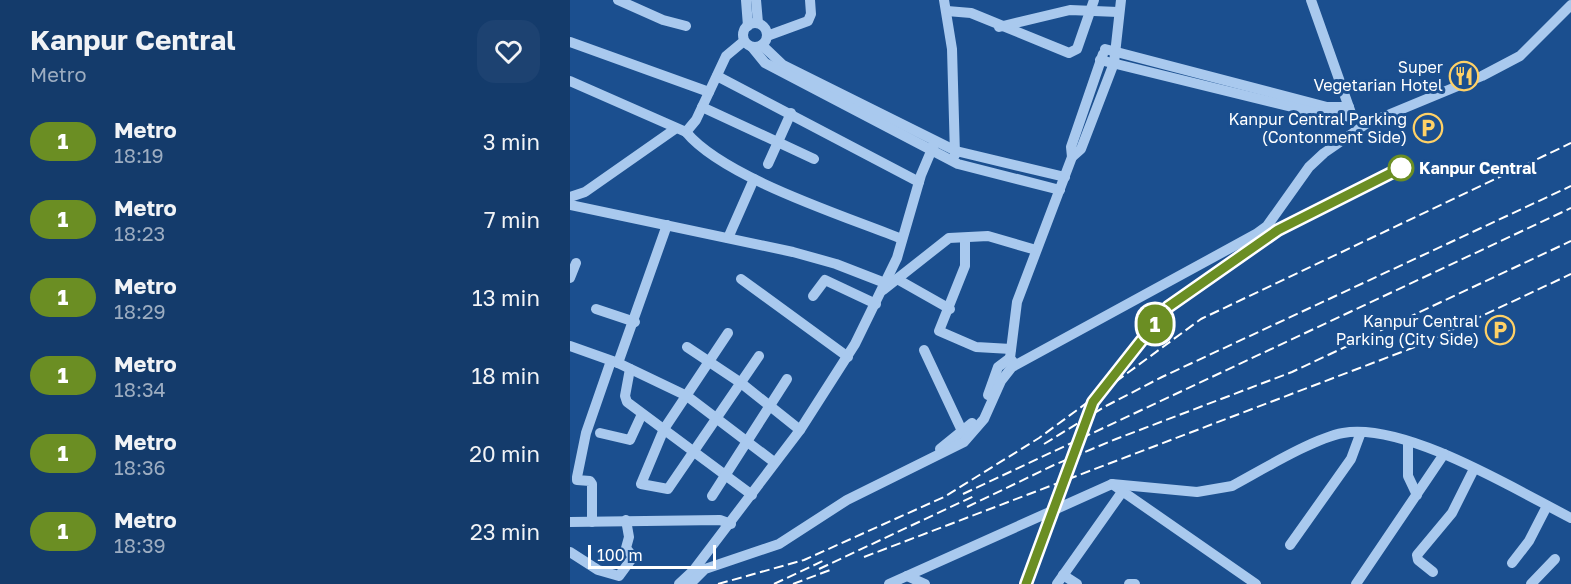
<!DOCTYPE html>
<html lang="en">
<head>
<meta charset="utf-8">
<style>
	:root { --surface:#143b6b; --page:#1d4271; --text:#f1f3f6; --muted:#9dadc1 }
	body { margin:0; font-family:"Golos Text",sans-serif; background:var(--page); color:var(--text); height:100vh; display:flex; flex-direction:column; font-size:22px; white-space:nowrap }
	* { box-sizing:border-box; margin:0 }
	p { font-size:20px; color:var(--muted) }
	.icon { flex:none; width:33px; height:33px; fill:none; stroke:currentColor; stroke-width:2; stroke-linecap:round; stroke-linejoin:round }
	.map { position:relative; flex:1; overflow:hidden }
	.panel { display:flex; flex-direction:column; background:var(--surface); width:570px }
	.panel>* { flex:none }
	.badge { padding:0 12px; border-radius:20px; font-size:21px; line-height:39px }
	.scale { position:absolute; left:18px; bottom:15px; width:128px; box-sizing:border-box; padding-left:6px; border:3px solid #fff; border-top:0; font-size:16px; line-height:21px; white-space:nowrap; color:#fff; -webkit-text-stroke:4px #1b4f8f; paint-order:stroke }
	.map>.badge { position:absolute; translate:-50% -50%; box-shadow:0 0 0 3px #fff }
	.round { display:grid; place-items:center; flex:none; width:63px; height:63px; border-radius:18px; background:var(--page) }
	.headline { display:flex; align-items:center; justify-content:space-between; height:102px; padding:0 30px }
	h1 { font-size:28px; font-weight:700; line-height:45px }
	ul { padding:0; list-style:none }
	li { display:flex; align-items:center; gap:18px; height:78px; padding:0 30px }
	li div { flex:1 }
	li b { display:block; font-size:22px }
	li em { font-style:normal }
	li .badge { min-width:66px; font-weight:700; text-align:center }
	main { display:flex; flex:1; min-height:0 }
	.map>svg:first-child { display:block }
</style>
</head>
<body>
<main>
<section class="panel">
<div class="headline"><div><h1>Kanpur Central</h1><p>Metro</p></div><a class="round"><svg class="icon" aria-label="heart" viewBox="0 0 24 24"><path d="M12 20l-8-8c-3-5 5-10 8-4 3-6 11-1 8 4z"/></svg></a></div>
<ul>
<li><span class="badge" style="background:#6b8e23;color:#fff">1</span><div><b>Metro</b><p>18:19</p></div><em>3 min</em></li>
<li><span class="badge" style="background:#6b8e23;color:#fff">1</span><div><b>Metro</b><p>18:23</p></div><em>7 min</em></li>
<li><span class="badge" style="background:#6b8e23;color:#fff">1</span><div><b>Metro</b><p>18:29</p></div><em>13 min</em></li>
<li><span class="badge" style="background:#6b8e23;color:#fff">1</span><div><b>Metro</b><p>18:34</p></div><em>18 min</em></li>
<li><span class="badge" style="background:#6b8e23;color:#fff">1</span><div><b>Metro</b><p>18:36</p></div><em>20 min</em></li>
<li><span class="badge" style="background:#6b8e23;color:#fff">1</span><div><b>Metro</b><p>18:39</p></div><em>23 min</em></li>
</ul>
</section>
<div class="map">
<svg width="1001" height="584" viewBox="0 0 1001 584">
	<rect width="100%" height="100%" fill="#1b4f8f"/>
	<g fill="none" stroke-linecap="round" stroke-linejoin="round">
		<g stroke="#a9c9ee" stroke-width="10">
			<path d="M48,0l45,20 23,6"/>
			<path d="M176,0l2,26"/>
			<path d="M186,0l2,23"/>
			<path d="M374,0l8,49 3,106"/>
			<path d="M741,0l40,113"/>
			<path d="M377,11l24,2 98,40 8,-4 17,-49"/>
			<circle cx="185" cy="35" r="12"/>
			<path d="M429,27l71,-17 48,2"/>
			<path d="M197,36l41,-15 3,-7 -1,-14"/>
			<path d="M0,42l139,50"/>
			<path d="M192,45l21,20 173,86 109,26"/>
			<path d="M182,47l13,16 193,101 102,26"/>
			<path d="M535,49l222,58h22"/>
			<path d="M530,60l233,57 20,-1"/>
			<path d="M147,76l202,106"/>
			<path d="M0,81l116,51 10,-12 30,-64 18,-15"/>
			<path d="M132,107l112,52"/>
			<path d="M116,132c38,46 159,84 216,107"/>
			<path d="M502,157l-1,-10 32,-93"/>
			<path d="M198,164l23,-51"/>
			<path d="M0,197l15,-5 90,-63"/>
			<path d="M0,205l223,47 43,12 49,19"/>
			<path d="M158,238l26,-59"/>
			<path d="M395,239v27l-26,65 37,16 35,2"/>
			<path d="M0,278l6,-15"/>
			<path d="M171,279l107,78"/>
			<path d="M327,279l53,30"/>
			<path d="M313,290l66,-52 39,-2 48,14"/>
			<path d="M243,296l12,-16 51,24"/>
			<path d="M26,309l39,13"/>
			<path d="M158,333l-64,96 -23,55 27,5 91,-133"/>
			<path d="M0,346l48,17 69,33 87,66"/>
			<path d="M117,347l54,36 59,47"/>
			<path d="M354,350l39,83"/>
			<path d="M443,362l-3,-4 7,-56 55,-145 9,-8 33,-86 7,-63"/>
			<path d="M48,363l49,-138"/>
			<path d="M60,369l-5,27 2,6 125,93"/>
			<path d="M418,395l10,-28 12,-9"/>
			<path d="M30,433l30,7 12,-26"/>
			<path d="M838,442v34l9,19"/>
			<path d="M370,449l32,-26"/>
			<path d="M542,484l144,100"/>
			<path d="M142,496l75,-117"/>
			<path d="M0,522l150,-2 11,4"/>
			<path d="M22,522v-38l-2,-3 -13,-1v-3l9,-44 25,-72"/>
			<path d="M720,545l61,-86 10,-27"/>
			<path d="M0,552l28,18 21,6 14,-19 -7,-9 3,-11 -3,-17"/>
			<path d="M942,563l17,-22 18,-35"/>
			<path d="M123,571l107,-141 55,-86 42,-86 24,-83 14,-33"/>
			<path d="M863,572l-15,-12 -1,-5 35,-42 22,-44"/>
			<path d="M493,575l14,9"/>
			<path d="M337,576l18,8"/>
			<path d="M109,584l14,-13"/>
			<path d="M120,584l15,-15 74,-25 68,-44 117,-58 20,-23 17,-38 11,-14 244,-133 11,-8 42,-59 15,-14 42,-29 116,-48 38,-20 51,-51"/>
			<path d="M319,584l223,-100 85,8 35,-6c28,-15 82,-48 111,-53 62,-11 173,57 228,85"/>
			<path d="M487,584l65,-92"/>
			<path d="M559,584h6"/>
			<path d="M786,584l88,-130"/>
			<path d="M961,584l24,-25"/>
		</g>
		<g stroke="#fff" stroke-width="2" stroke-dasharray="10 4.5" stroke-linecap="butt">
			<path d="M474,444l62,-38 56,-29 409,-191"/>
			<path d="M393,494l608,-286"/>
			<path d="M397,507l87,-42 62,-26 176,-67 279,-131"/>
			<path d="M294,557l556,-212 151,-71"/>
			<path d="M249,569l155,-73"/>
			<path d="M148,584l86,-24 140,-63 95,-59 162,-119 370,-176"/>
			<path d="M204,584l51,-24"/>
			<path d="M223,584l37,-14"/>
		</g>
	</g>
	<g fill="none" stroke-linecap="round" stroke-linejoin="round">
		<g stroke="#fff" stroke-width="14">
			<path id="line" d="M456,584l67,-182 75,-95 110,-77 123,-62"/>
		</g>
		<use href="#line" stroke="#6b8e23" stroke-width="9"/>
	</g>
	<defs>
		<g id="restaurant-ring" transform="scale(1.5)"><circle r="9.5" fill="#1b4f8f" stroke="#ffd166" stroke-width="1.5"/><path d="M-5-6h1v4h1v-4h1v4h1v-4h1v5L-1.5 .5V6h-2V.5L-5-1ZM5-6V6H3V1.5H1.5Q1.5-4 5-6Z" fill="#ffd166"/></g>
		<g id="parking-ring" transform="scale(1.5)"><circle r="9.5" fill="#1b4f8f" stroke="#ffd166" stroke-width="1.5"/><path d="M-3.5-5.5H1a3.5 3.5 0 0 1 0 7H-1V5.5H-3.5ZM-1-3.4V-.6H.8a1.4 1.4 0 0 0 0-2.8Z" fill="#ffd166"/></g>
	</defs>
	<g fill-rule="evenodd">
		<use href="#restaurant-ring" x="894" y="76"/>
		<use href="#parking-ring" x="858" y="128"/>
		<use href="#parking-ring" x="930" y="330"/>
	</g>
	<circle fill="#fff" stroke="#6b8e23" stroke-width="3" cx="831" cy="168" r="12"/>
	<g text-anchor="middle" stroke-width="6" stroke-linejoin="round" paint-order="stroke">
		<g font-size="16" fill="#fff" stroke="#1b4f8f" text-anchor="end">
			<text x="873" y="73">Super<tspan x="873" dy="18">Vegetarian Hotel</tspan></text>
			<text x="837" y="125">Kanpur Central Parking<tspan x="837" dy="18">(Contonment Side)</tspan></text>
			<text x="909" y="327">Kanpur Central<tspan x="909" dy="18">Parking (City Side)</tspan></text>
		</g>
		<g font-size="16" font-weight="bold" fill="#fff" stroke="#1b4f8f" text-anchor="start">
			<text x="849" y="174">Kanpur Central</text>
		</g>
	</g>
</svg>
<div class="scale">100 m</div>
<b class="badge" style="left:585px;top:324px;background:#6b8e23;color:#fff">1</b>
</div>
</main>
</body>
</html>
